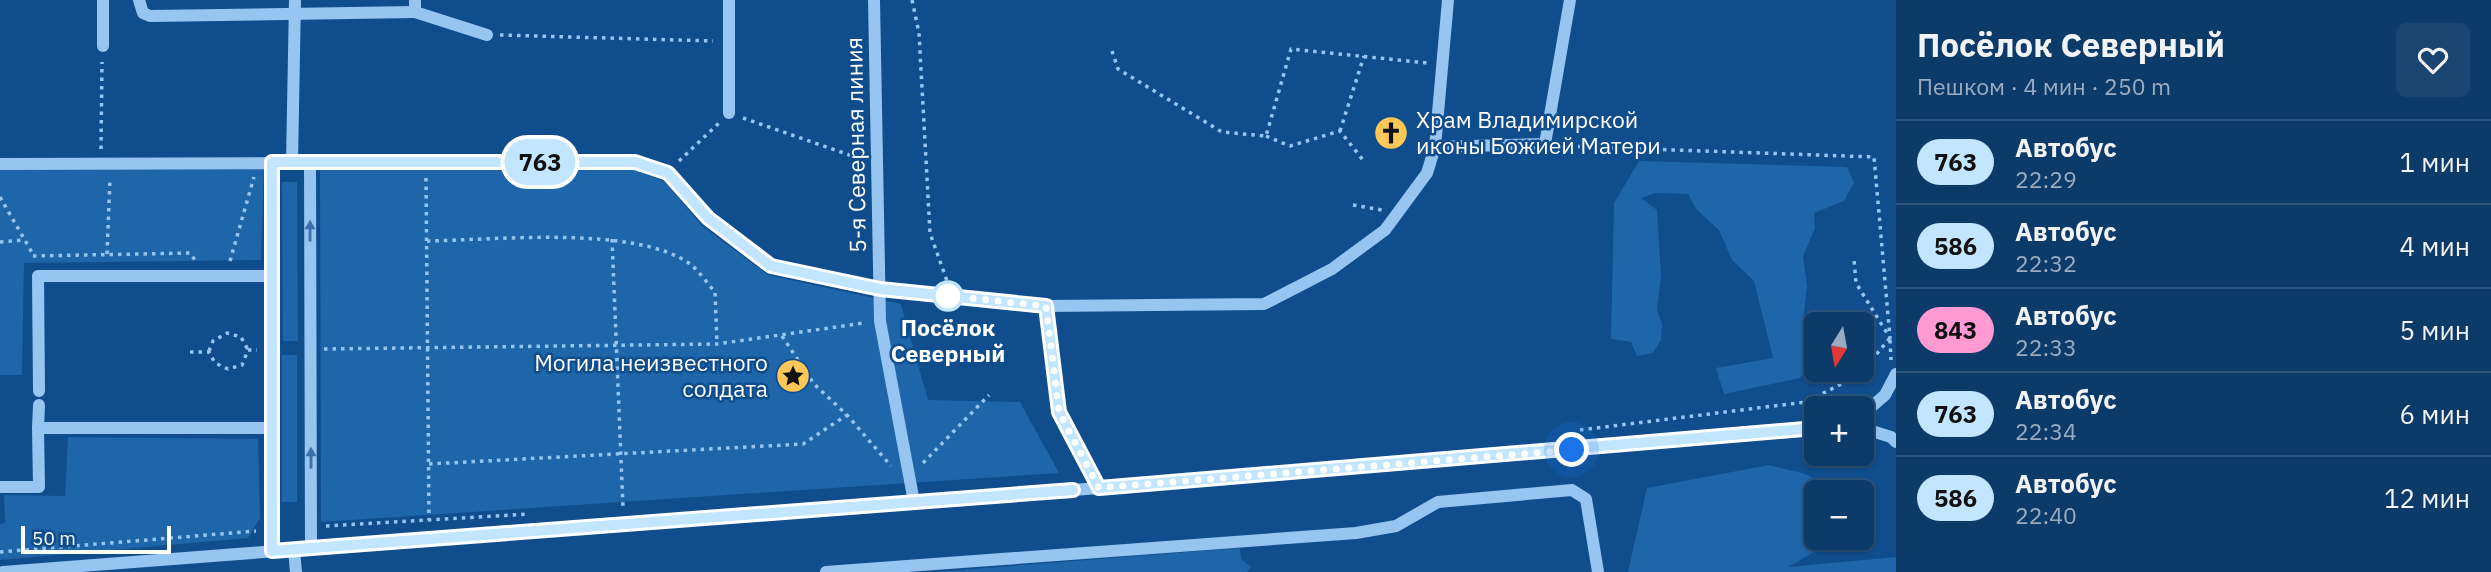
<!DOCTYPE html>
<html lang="ru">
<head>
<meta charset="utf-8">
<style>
	:root { --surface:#0c3a69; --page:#1a4571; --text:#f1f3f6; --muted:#9aadc0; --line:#2c547d }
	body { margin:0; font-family:"IBM Plex Sans",sans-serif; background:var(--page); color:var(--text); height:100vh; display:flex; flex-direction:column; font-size:26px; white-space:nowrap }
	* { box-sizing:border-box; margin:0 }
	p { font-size:23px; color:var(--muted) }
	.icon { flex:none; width:38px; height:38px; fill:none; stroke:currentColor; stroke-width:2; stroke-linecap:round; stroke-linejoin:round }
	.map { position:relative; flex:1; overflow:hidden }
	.sheet { display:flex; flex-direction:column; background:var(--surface); width:595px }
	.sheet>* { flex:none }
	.badge { padding:0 14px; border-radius:23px; font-size:24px; line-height:46px }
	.needle { width:46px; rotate:191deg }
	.buttons { position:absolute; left:1804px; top:312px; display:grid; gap:14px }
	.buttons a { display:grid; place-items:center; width:70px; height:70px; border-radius:10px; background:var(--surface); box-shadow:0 2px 5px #0004,0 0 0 2px var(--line); font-size:35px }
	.scale { position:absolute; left:21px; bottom:18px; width:150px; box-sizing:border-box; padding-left:7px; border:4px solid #fff; border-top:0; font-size:19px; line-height:24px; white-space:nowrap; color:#fff; -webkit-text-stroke:5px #104d8c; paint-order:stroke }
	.you { position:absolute; width:35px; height:35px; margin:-18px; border:5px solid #fff; border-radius:50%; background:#1a73e8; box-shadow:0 0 0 10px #1a73e833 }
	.map>.badge { position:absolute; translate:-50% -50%; box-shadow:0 0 0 4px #fff }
	.round { display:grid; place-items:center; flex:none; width:74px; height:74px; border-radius:10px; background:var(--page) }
	.summary { display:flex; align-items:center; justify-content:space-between; height:119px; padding:0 21px }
	h1 { font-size:33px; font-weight:700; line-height:52px }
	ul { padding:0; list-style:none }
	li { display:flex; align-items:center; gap:21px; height:84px; padding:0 21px; border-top:2px solid var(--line) }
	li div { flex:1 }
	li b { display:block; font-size:26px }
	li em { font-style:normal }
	li .badge { min-width:77px; font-weight:700; text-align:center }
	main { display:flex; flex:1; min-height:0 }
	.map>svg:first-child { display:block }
</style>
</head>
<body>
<main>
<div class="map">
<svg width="1896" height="572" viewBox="0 0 1896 572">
	<rect width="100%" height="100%" fill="#104d8c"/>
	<g fill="#1e65aa">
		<path d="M1639,161l208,6 7,16 -10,18 -30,12 1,15 -12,28 4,30 -5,45 7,35 -9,12 -76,16 -8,-26 57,-10 -19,-77 -22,-21 -13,-30 -23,-21 -8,-15 -32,-1 -15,5 16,12 4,66 -4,34 5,14 -1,16 -8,13 -16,3 -6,-14 -20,-3 3,-136z"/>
		<path d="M320,167l309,1 36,14 37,44 66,49 133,29 27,96 92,2 39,71 -738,49z"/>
		<path d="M264,168l-3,92 -237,3 -2,112h-22v-205z"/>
		<path d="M282,182h15l1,159h-15z"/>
		<rect x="282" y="355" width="15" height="147"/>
		<path d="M68,437l190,2 2,79 -12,20 -248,22v-36l5,-1 -1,-28 61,1z"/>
		<path d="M1769,465l37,9 28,18h-18v45h24l-52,30 108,-10v15h-268l19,-84z"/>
		<path d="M1240,548l1,11 10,8 -4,5h-313z"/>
	</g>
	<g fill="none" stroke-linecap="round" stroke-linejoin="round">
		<g stroke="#97c5f2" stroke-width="3.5" stroke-dasharray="3.5 5" stroke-linecap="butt">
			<path d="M912,0l7,33 11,200 17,48"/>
			<path d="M500,35l213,6"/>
			<path d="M1112,51l6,18 104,63 44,4 25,-87 136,14"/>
			<path d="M743,118l118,41"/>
			<path d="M1340,131l24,-75"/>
			<path d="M1266,136l24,10 50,-15 23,29"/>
			<path d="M1561,146l313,11 16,181 -34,-55 -2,-24"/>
			<path d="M101,149l1,-87"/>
			<path d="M679,161l40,-38"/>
			<path d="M426,178l3,342"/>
			<path d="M0,197l34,59"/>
			<path d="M1353,205l29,5"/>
			<path d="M612,239l11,269"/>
			<path d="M427,241c67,-1 209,-16 263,23 9,7 17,19 25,28l2,52"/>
			<path d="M0,242l24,-2"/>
			<path d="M107,254l3,-75"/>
			<path d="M33,256l157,-3 5,7"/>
			<path d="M230,261l24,-84"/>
			<path d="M782,336l32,48 33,31 44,51"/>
			<path d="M1890,340l1,20"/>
			<path d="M324,349l393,-5 147,-21"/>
			<path d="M209,351l4,-10 14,-8 14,4 7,13"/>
			<path d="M190,352h19l6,11 13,6 14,-4 6,-15h9"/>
			<path d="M1580,430l226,-28 53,-27 31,-37"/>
			<path d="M923,463l66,-68"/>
			<path d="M429,464l374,-20 44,-29"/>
			<path d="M326,526l202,-12"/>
			<path d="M0,552l256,-21"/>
		</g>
		<g stroke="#97c5f2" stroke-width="12">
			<path d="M139,0l4,13 7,3 265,-4"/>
			<path d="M415,0v12l72,23"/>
			<path d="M874,0l6,321 34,181"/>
			<path d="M103,46v-46"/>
			<path d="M729,113v-113"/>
			<path d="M1435,147l110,-3 25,-144"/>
			<path d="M272,162l1,389"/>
			<path d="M292,162l3,-162"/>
			<path d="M310,162l1,387"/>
			<path d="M0,164l635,-2 33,11 40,45 62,48 110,23 166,17 13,107 40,75"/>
			<path d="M1046,306l218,-2 68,-35 53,-39 42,-57 8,-26 13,-147"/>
			<path d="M39,391l-1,-115h234"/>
			<path d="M1862,415l23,-20 11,-21"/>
			<path d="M38,428l1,-23"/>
			<path d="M1862,428l29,9 5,5"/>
			<path d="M0,487h39l-1,-59h234"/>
			<path d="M294,550l2,22"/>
			<path d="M3,572l1096,-84 717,-60"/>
			<path d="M826,572l530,-39 40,-7 42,-24 134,-12 14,9 12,73"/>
		</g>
	</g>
	<defs><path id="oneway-solid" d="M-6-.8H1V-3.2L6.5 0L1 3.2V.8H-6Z" transform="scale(1.75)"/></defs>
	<g fill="#3871ab">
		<use href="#oneway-solid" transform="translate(310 231) rotate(-90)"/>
		<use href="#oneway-solid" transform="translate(311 458) rotate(-90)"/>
	</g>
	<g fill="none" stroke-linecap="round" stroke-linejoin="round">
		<g stroke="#fff" stroke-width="16">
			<path id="line" d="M1073,490l-801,61v-389h363l33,11 40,45 63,48 109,23 166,17 13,106 40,76 717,-60"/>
		</g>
		<use href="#line" stroke="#c2e6ff" stroke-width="10"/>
		<path stroke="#fff" stroke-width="7" stroke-dasharray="0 12.6" d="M948,296l98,10 13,106 40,76 473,-38"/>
	</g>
	<defs>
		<g id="church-disc" transform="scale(1.75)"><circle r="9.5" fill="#ffc658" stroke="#104d8c"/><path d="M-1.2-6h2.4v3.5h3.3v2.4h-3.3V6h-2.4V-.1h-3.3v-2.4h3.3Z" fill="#111"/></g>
		<g id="sight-disc" transform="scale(1.75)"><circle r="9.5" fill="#ffc658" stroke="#104d8c"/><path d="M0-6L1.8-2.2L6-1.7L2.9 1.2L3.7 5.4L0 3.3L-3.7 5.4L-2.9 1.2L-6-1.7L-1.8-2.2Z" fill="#111"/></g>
	</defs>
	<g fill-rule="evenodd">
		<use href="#church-disc" x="1391" y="133"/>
		<use href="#sight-disc" x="793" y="376"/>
	</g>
	<circle fill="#fff" stroke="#c2e6ff" stroke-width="3.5" cx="948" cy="296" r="14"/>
	<g text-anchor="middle" stroke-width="5" stroke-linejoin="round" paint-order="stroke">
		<g font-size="23" fill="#fff" stroke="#104d8c" text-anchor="start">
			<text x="1416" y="128">Храм Владимирской<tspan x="1416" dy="26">иконы Божией Матери</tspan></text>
			<text x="768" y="371" text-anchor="end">Могила неизвестного<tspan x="768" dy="26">солдата</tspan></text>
		</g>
		<g font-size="23" fill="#fff" stroke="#104d8c">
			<text transform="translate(856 145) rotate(-91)" y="8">5-я Северная линия</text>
		</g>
		<g font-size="23" font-weight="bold" fill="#fff" stroke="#104d8c">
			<text x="948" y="336">Посёлок<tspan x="948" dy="26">Северный</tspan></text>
		</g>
	</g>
</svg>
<div class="buttons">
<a><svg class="needle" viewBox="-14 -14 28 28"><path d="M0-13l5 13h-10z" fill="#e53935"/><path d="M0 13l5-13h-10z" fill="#9aadc0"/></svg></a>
<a>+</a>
<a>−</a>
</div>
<div class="scale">50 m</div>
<div class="you" style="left:1572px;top:450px"></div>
<b class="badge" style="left:540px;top:162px;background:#c2e6ff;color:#111">763</b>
</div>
<section class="sheet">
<div class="summary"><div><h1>Посёлок Северный</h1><p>Пешком · 4 мин · 250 m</p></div><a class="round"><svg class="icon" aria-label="heart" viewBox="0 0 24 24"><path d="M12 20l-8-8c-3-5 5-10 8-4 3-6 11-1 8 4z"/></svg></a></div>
<ul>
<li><span class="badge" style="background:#c2e6ff;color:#111">763</span><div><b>Автобус</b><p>22:29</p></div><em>1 мин</em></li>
<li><span class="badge" style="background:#c2e6ff;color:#111">586</span><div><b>Автобус</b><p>22:32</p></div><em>4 мин</em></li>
<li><span class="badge" style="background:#ff9ad2;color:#111">843</span><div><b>Автобус</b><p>22:33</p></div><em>5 мин</em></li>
<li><span class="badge" style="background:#c2e6ff;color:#111">763</span><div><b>Автобус</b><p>22:34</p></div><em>6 мин</em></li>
<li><span class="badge" style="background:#c2e6ff;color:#111">586</span><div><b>Автобус</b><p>22:40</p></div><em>12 мин</em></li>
</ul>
</section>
</main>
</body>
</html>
